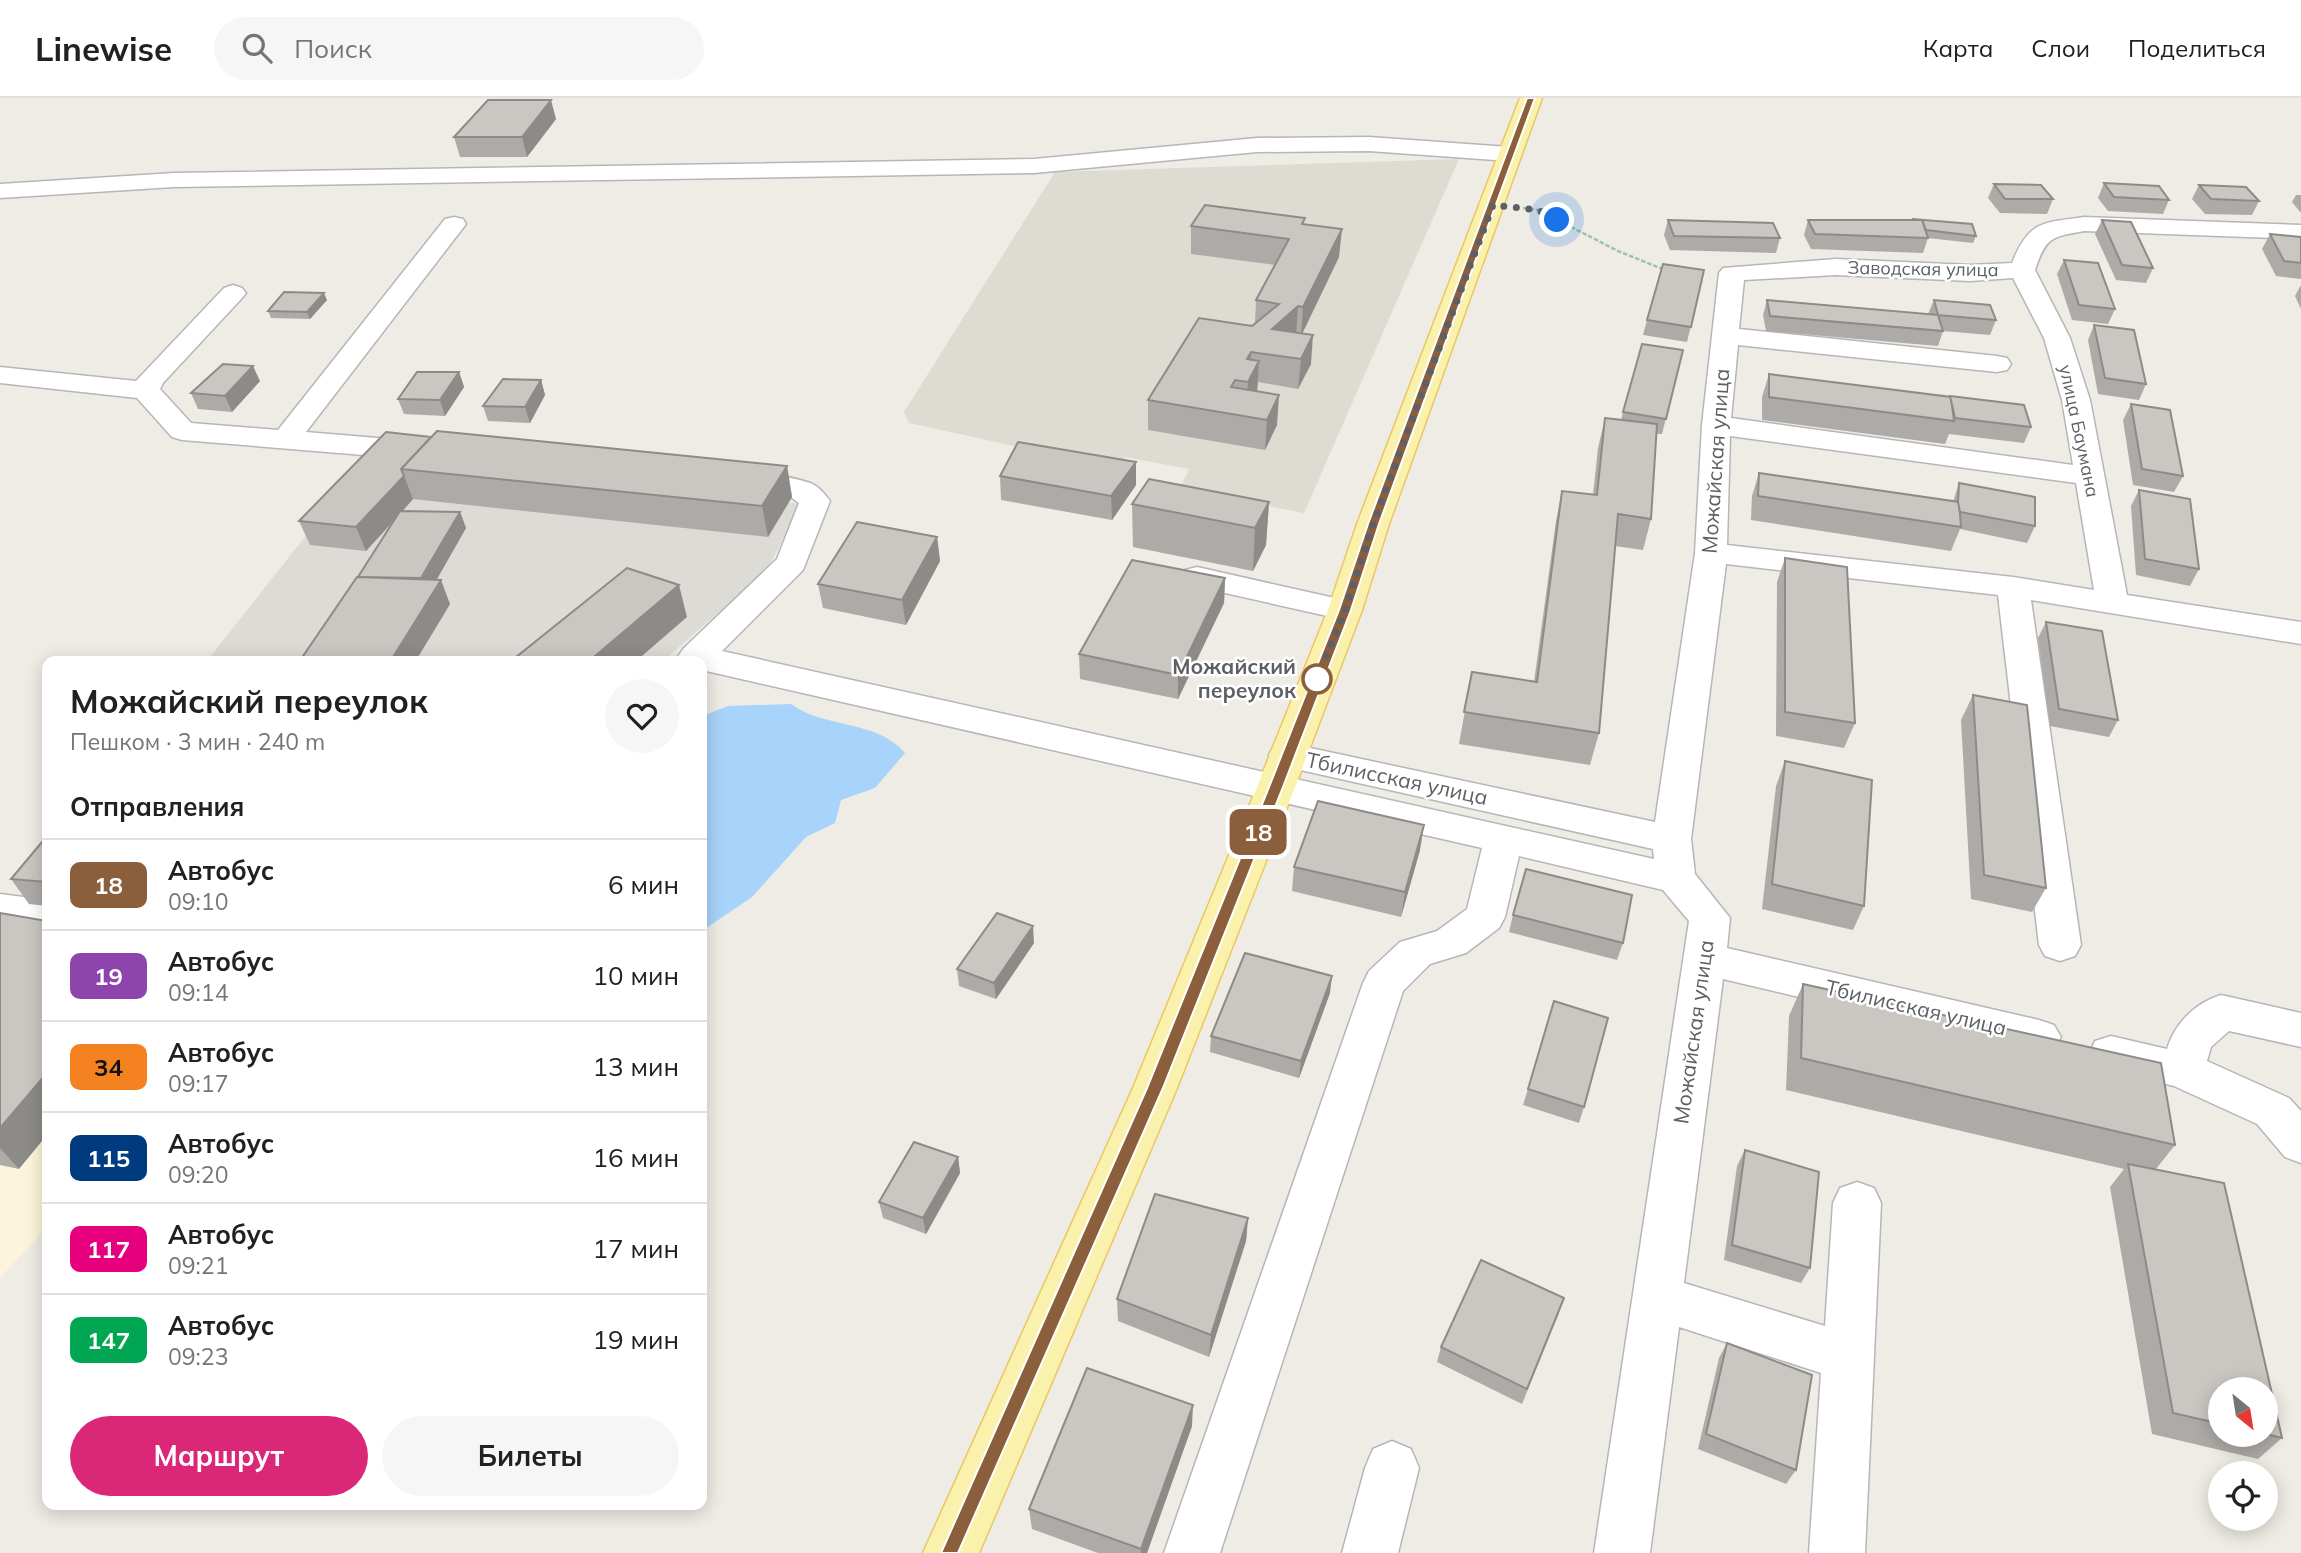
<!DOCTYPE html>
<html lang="ru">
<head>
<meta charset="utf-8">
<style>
	:root { --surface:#fff; --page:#f6f6f6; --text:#202124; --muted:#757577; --line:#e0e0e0; --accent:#db2777 }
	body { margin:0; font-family:Mulish,sans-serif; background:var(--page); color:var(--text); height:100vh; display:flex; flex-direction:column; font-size:26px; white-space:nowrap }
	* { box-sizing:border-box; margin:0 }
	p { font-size:23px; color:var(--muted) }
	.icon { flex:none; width:38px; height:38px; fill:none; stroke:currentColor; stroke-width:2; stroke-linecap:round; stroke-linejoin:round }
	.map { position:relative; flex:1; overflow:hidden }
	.drawer { position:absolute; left:42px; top:558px; width:665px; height:854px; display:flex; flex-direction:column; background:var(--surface); border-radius:14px; box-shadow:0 4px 18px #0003 }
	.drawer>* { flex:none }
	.badge { padding:0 14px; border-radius:10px; font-size:24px; line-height:46px }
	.needle { width:46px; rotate:150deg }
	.tools { position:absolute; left:2208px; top:1279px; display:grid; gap:14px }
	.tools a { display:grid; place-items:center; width:70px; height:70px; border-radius:50%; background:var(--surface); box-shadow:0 4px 18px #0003; font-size:35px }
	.you { position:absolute; width:35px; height:35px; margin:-18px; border:5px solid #fff; border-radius:50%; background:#1a73e8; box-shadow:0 0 0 10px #1a73e833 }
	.map>.badge { position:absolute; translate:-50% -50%; box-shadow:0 0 0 4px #fff }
	h2 { padding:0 28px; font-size:26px; line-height:63px }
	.round { display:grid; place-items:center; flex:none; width:74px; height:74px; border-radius:37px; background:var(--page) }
	.overview { display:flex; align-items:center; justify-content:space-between; height:119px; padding:0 28px }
	h1 { font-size:33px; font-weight:700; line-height:52px }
	.primary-button { display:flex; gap:14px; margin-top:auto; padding:14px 28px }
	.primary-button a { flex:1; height:80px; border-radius:42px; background:var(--accent); color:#fff; font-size:28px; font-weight:700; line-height:80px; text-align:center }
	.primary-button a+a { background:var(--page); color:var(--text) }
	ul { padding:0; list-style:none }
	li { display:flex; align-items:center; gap:21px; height:91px; padding:0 28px; border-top:2px solid var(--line) }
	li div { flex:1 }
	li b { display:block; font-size:26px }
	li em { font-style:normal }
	li .badge { min-width:77px; font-weight:700; text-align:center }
	header { display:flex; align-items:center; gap:42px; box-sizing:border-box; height:98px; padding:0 35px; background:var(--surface); border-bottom:2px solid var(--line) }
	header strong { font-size:33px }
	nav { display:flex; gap:38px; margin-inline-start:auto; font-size:24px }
	.search { width:490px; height:63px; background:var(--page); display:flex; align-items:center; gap:18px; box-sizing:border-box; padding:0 24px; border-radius:38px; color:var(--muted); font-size:26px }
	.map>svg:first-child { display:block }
</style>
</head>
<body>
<header>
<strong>Linewise</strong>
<div class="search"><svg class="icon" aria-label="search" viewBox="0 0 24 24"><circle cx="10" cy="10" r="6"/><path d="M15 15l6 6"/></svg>Поиск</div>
<nav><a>Карта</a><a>Слои</a><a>Поделиться</a></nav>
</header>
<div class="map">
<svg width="2301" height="1455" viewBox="0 0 2301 1455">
	<rect width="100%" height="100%" fill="#eeece4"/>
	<path fill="#fcf5db" d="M0,825l47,8v296l-47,51z"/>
	<path fill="#dddbd6" d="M369,358l432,48 -34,66 -104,91 -457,1z"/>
	<path fill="#dedbd2" d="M1459,61l-155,354 -124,-24 9,-20 -64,-12 -4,8 -84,-14 -128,-28 -5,-11 151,-240z"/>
	<path fill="#a8d3fa" d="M791,606c34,25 85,15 114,49l-30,35 -34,12 -6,23 -29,14 -54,60 -50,34v-215l26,-10z"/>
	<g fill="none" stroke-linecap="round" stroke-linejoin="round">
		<g stroke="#b5b6ba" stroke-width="3">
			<g id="minor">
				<path d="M1369,39l140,10 8,2 3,5 -3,5 -8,2 -140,-10 -112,1 -223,21 -860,14 -174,11v-14l174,-11 860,-14 223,-21z"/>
				<path d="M454,119l9,2 3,5 -160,208 118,10 10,3 5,6 -5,6 -10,3 -242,-20 -10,-3 -35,-39 -137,-15v-16l136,14 88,-93 9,-3 9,3 4,5 -4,5 -79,85 -3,6 31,34 87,7 167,-211z"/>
				<path d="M2084,119l217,8v14l-217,-8c-33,6 -38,6 -49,39l35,68 20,62 37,195 174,27v22l-270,-44 50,345 -6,11 -15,5 -15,-5 -6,-11 -41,-350 -272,-31 -35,275 4,35 35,44 -3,30 312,72 15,5 7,12 -7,12 -15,5 -316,-75 -39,304 141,43 8,-123 7,-15 17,-6 17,6 7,15 -16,350h-56l12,-180 -142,-46 -29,226h-56l95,-632 -26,-31 -144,-34 -14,61 -6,11 -33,25 -36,11 -27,27 -183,562h-56l199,-570 6,-12 31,-29 37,-11 30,-22 15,-61 -780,-178v-8h-28l10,-14 93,-89 22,-56 -7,-5 -65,-11 -4,-6 4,-6c18,-5 65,1 83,8 8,3 15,11 20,18l-27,69 -81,81 932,208 -1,-10 -366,-82 -13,-3 -5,-9 5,-9 13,-3 368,79 40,-269 7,-128 17,-152 4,-5 113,-9 134,6 42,-2c17,-43 31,-40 72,-46zM1836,177l134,6 43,-3 31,60 18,62 11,65 -342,-47 7,-73 259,27 10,-2 4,-6 -4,-6 -10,-2 -258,-27 5,-49zM1730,338l346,47 18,107 -81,-13 -286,-32z"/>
				<path d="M1197,469l160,36 5,7 -5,7 -12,3 -160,-36 -4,-7 4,-7z"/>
				<path d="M0,796l47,6v30l-47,-6z"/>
				<path d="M2221,897l80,18v34l-72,-16 -18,16 -4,14 82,37 12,13v52l-16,-6 -28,-33 -83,-38 -79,-19 -6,-13 6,-13 16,-5 56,13c8,-26 28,-46 54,-54z"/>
				<path d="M1392,1343l19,8 8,19 -21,85h-56l23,-85 8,-19z"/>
			</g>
		</g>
		<g stroke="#eac861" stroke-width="3">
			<path id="major" d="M1520,0h22l-153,426 -27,86 -67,177 -118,301 -198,465h-56l210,-465 124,-301 71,-177 29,-86z"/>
		</g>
		<path stroke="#9cc4a9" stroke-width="2.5" stroke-dasharray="4.5 2" stroke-linecap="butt" d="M1523,110l15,2 80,41 47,19"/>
		<use href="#minor" fill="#fff" fill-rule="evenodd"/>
		<use href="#major" fill="#faf1ad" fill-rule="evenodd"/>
	</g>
	<g fill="#aeaaa7" fill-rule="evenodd">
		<path d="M556,21l-29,38h-67l-6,-20z"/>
		<path d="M2104,85l65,17 -6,14 -55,-3 -10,-13z"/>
		<path d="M1994,86l59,15 -6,15 -47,-1 -12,-15z"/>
		<path d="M2199,87l60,16 -7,14 -47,-1 -13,-15z"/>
		<path d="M2296,97h5v18l-9,-11z"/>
		<path d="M1912,121l64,17 -3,7 -45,-5 -5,15 -112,-4 -7,-14 4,-15h104z"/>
		<path d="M1668,122l112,18 -4,15 -106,-3 -6,-15z"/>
		<path d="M2102,122l51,48 -7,15 -30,-3 -21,-46z"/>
		<path d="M1304,126l35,33 -37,77 9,30 -13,25 -40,-7 -1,10 20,33 -12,25 -117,-20v-30l107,-77 1,-23 19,-35 -84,-11v-28z"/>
		<path d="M2270,136l31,3v42l-25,-3 -14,-27z"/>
		<path d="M2064,162l51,49 -7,15 -36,-4 -15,-46z"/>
		<path d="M1704,172l-17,72 -44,-7 4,-15z"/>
		<path d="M2301,187v24l-6,-13z"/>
		<path d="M327,202l-17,19 -39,-1 -3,-7z"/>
		<path d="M1767,202l161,14 6,-14 62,20 -6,15 -47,-4 -5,15 -172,-15 -3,-16z"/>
		<path d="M2094,227l52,59 -7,16 -41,-6 -10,-54z"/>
		<path d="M1683,252l-21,84h-6l-5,85 -8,31 -28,-4 -16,187 -9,32 -131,-21 13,-72 62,10 22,-161 6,-30 31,4 5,-47 7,-30 16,2 2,-8z"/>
		<path d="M459,274l5,15 -19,29 -41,-2 -6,-15z"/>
		<path d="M1769,276l262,53 -7,16 -75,-9 -4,10 -183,-24v-23z"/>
		<path d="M541,282l4,15 -15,28 -42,-2 -5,-15z"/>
		<path d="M260,283l-28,31 -34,-3 -7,-16z"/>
		<path d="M2131,306l52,72 -9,16 -41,-7 -10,-65z"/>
		<path d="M431,339l356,29 5,31 -24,40 -355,-38 -10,12 57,1 6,16 -30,52 14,24 -35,58h-116l59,-85 37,-57 -29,31 -56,-6 -11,-24z"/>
		<path d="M1759,375l194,29 6,-19 76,43 -8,17 -67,-14 -9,22 -200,-31 1,-24z"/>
		<path d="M1000,378l136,9 -24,35 -111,-20z"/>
		<path d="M2139,392l60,79 -9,17 -54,-11 -5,-69z"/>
		<path d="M1269,404l-3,43 -13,26 -120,-24 -1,-43z"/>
		<path d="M937,439l3,24 -34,64 -83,-17 -5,-24z"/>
		<path d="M1785,460l70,165 -11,25 -68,-12 1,-154z"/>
		<path d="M1225,480l-1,25 -46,96 -98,-20 -1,-25z"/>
		<path d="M2046,524l72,98 -9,17 -59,-11 -12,-88z"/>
		<path d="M1973,597l73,193 -14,24 -61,-13 -10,-179z"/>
		<path d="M1785,663l79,145 -11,24 -91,-21 14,-123z"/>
		<path d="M47,738v70l-18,-2 -18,-25z"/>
		<path d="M1420,752l-19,67 -109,-26 2,-24z"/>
		<path d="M0,815l19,256 -19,-4z"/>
		<path d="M1513,817l110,28 -6,17 -108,-28z"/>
		<path d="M1034,845l-38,56 -37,-13 -2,-17z"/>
		<path d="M1803,886l358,79 14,82 -19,24 68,14 58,255 -24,21 -106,-25 -42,-247 14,-18 -338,-79 3,-74zM2221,1292h45v45h-45z"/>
		<path d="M1330,895l-31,85 -89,-26 1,-16z"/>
		<path d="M1528,991l56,18 -5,16 -56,-18z"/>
		<path d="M1745,1052l65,118 -9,15 -77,-23 13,-94z"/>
		<path d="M958,1059l2,16 -34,61 -43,-16 -4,-16z"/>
		<path d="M1248,1120l-2,23 -37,116 -91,-36 -1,-22z"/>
		<path d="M1559,1215l-37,91 -85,-42 4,-15z"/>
		<path d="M1727,1245l69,127 -10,14 -88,-35 21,-91z"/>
		<path d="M1192,1328l-45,127h-49l-66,-24 -3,-20z"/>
	</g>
	<g fill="#8d8b88">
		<path d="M551,2l5,19 -29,38 -5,-20z"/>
		<path d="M1342,131l-3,28 -38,79 2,-29z"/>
		<path d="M324,195l3,7 -17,19 -3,-7z"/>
		<path d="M1298,208l-2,29 -24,-6z"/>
		<path d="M1313,237l-2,29 -13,25 3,-30z"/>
		<path d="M1251,254l-1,26 9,-17 -2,30 -11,20 2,-29 -1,-23z"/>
		<path d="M253,268l7,15 -28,31 -7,-16z"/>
		<path d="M459,274l5,15 -19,29 -5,-16z"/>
		<path d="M541,282l4,15 -15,28 -5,-16z"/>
		<path d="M1279,297l-2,30 -12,25 2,-30z"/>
		<path d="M1136,364v23l-24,35 -1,-24z"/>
		<path d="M787,368l5,31 -24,40 -6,-31z"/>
		<path d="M404,378l9,23 -47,52 -10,-24z"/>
		<path d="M1269,404l-3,43 -13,26 2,-43z"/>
		<path d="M460,414l6,16 -38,67 -7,-17z"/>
		<path d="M937,439l3,24 -34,64 -4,-25z"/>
		<path d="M1225,480l-1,25 -46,96v-24z"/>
		<path d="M441,482l9,24 -35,58h-25z"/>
		<path d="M679,487l8,32 -52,45h-47z"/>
		<path d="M1424,727l-4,25 -19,67 4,-25z"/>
		<path d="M1033,828l1,17 -38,56 -2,-16z"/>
		<path d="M1332,878l-2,17 -31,85 2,-17z"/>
		<path d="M47,975v62l-28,34 -19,-21v-20z"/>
		<path d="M958,1059l2,16 -34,61 -3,-16z"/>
		<path d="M1248,1120l-2,23 -37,116 2,-22z"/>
		<path d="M1193,1307l-1,21 -45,127h-6v-4z"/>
	</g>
	<g fill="#cac6c2" stroke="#8d8b88" stroke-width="2">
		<path d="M488,2h63l-29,37h-68z"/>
		<path d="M2104,85l55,3 10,14 -55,-3z"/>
		<path d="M1994,86l47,1 12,14h-48z"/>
		<path d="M2199,87l47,2 13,14 -48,-2z"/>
		<path d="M1205,107l100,13 -3,6 40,5 -39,78 -5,-1 -26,23 41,6 -12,24 -50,-7 -4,7 12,2 -11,21 -13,-2 -4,7 48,8 -12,25 -119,-20 51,-82 53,8 27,-22 -23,-4 33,-61 -98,-13z"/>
		<path d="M1912,121l60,5 4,12 -50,-6 -4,-10h-8z"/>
		<path d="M1668,122l105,3 7,15 -106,-2z"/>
		<path d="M1808,122h114l6,18 -113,-4z"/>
		<path d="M2102,122l29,2 22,46 -31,-3z"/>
		<path d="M2270,136l31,3v26l-17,-2z"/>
		<path d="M2064,162l34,3 17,46 -36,-4z"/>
		<path d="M1663,166l41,6 -13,57 -44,-7z"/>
		<path d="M284,194l40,1 -17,19 -39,-1z"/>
		<path d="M1767,202l171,15 -4,-15 56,5 6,15 -58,-5 5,16 -173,-15z"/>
		<path d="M2094,227l40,5 12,54 -41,-6z"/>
		<path d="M1642,246l41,6 -17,69 -43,-7z"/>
		<path d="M223,266l30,2 -28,30 -34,-3z"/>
		<path d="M417,274h42l-19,28 -42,-1z"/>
		<path d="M1769,276l182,23 3,24 -185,-24z"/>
		<path d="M503,281l38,1 -16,27 -42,-1z"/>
		<path d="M1950,298l74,9 7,22 -76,-9z"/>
		<path d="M2131,306l39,6 13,66 -41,-7z"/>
		<path d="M1605,320l52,6 -6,95 -33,-5 -19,219 -135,-21 8,-40 65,10 25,-191 35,4z"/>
		<path d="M437,333l350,35 -25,40 -361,-37z"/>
		<path d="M386,334l45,5 -30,32 3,7 -48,51 -57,-6z"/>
		<path d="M1018,344l118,20 -25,34 -111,-20z"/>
		<path d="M1759,375l200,29 2,25 -203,-31z"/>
		<path d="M1149,381l120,23 -14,26 -123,-24z"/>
		<path d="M1959,385l76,14v29l-75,-14 -2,-10z"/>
		<path d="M2139,392l51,9 9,70 -54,-10z"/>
		<path d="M400,413l60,1 -39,66 -63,-1z"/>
		<path d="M857,424l80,15 -35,63 -84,-16z"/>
		<path d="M1785,460l62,9 8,156 -70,-11z"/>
		<path d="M1132,462l93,18 -47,97 -99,-21z"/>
		<path d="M627,470l52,17 -91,77h-78z"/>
		<path d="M357,479l84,3 -51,82h-91z"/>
		<path d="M2046,524l56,9 16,89 -59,-11z"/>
		<path d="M1973,597l54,10 19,183 -62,-13z"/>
		<path d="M1785,663l87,19 -8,126 -92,-22z"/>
		<path d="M1318,703l106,24 -19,67 -111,-25z"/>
		<path d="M47,738v46l-36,-3z"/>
		<path d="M1526,771l106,26 -9,48 -110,-28z"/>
		<path d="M0,815l47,8v152l-47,55z"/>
		<path d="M997,815l36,13 -39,57 -37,-14z"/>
		<path d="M1245,855l87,23 -31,85 -90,-25z"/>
		<path d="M1803,886l358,79 14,82 -374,-87z"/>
		<path d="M1554,903l54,17 -24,89 -56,-18z"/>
		<path d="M914,1044l44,15 -35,61 -44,-16z"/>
		<path d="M1745,1052l74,22 -9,96 -78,-23z"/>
		<path d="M2128,1066l96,19 58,255 -16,-4v-44h-45v34l-48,-11z"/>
		<path d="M1155,1096l93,24 -37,117 -94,-36z"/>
		<path d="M1481,1162l83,38 -37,91 -86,-42z"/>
		<path d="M1727,1245l85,32 -16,95 -90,-36z"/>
		<path d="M1087,1270l106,37 -52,144 -112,-40z"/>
	</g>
	<path fill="#8b5e3c" stroke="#fff" stroke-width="2" d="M1527,0h8l-156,426 -28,86 -68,177 -120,301 -205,465h-17l206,-465 122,-301 70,-177 29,-86z"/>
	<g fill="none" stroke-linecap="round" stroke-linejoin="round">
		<path stroke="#5c5f64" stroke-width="7" stroke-dasharray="0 12.6" d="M1317,581l28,-69 28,-86 120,-319 45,5 19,10"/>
	</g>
	<circle fill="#fff" stroke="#8b5e3c" stroke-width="3.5" cx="1317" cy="581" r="14"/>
	<g text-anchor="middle" stroke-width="5" stroke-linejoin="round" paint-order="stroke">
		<g font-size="18" fill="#5c5f64" stroke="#fff">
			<text transform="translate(1923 171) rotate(1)" y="6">Заводская улица</text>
			<text transform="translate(2079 333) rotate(78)" y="6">улица Баумана</text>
		</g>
		<g font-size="21" fill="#5c5f64" stroke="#fff">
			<text transform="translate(1716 363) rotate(-86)" y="7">Можайская улица</text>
			<text transform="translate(1397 681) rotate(12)" y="7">Тбилисская улица</text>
			<text transform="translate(1916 910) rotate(13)" y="7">Тбилисская улица</text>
			<text transform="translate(1694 934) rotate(-82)" y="7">Можайская улица</text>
		</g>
		<g font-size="21" font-weight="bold" fill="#5c5f64" stroke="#fff" text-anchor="end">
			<text x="1296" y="576">Можайский<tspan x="1296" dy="24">переулок</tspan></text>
		</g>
	</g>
</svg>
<div class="tools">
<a><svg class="needle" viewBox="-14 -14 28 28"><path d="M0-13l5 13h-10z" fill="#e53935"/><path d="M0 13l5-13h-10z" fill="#757577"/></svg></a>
<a><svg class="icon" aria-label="locate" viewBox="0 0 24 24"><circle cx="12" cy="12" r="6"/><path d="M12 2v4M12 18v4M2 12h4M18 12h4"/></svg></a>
</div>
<div class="you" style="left:1557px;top:122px"></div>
<b class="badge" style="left:1258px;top:734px;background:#8b5e3c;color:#fff">18</b>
<section class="drawer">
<div class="overview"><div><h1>Можайский переулок</h1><p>Пешком · 3 мин · 240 m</p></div><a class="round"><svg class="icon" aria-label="heart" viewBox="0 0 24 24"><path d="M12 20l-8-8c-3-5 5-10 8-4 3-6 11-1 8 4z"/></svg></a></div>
<h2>Отправления</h2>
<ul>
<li><span class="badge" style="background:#8b5e3c;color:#fff">18</span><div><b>Автобус</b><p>09:10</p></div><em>6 мин</em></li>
<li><span class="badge" style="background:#8e44ad;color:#fff">19</span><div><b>Автобус</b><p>09:14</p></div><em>10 мин</em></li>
<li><span class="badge" style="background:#f58220;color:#111">34</span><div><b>Автобус</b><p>09:17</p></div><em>13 мин</em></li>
<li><span class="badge" style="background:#003b80;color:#fff">115</span><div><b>Автобус</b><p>09:20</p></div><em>16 мин</em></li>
<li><span class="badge" style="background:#e6007e;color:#fff">117</span><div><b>Автобус</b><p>09:21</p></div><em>17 мин</em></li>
<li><span class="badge" style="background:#00a651;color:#fff">147</span><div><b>Автобус</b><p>09:23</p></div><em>19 мин</em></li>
</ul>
<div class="primary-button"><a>Маршрут</a><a>Билеты</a></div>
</section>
</div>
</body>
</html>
